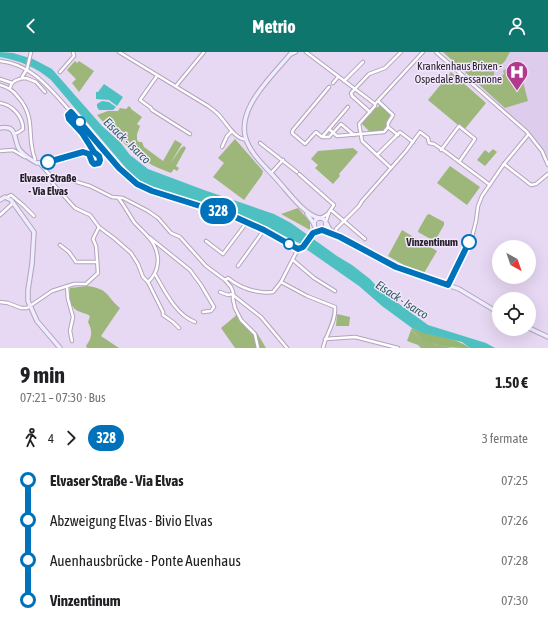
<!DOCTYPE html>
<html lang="it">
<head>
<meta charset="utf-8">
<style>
	:root { --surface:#fff; --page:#f2f2f2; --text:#202124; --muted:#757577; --accent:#0f766e }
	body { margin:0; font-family:"Asap Condensed",sans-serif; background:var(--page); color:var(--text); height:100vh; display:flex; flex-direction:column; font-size:15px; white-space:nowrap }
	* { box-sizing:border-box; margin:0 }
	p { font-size:13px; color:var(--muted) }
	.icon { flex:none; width:22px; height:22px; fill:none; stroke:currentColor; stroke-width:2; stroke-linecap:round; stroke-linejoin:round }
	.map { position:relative; height:296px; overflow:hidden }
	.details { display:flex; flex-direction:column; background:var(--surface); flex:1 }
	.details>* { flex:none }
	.badge { padding:0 8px; border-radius:13px; font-size:14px; line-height:26px }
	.needle { width:26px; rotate:140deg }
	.fabs { position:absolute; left:492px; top:188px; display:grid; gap:8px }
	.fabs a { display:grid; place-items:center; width:44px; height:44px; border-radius:50%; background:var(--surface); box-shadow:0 4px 16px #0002; font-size:20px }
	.map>.badge { position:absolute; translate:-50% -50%; box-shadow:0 0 0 2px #fff }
	.legs { display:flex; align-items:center; gap:6px; height:44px; padding:0 20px; font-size:13px }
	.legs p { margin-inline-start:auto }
	.summary { display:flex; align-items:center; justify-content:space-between; height:68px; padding:0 20px }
	h1 { font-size:22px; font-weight:700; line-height:30px }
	ul { padding:0 20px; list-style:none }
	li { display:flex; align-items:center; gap:14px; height:40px; font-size:15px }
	li i { display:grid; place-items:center; width:6px; height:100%; margin:0 5px; background:currentColor }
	li i::after { content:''; width:10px; height:10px; margin:-5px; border:3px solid; border-radius:50%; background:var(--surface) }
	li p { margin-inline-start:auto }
	li:first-child i { background:linear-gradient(#0000 50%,currentColor 0) }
	li:last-child i { background:linear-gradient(currentColor 50%,#0000 0) }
	header { display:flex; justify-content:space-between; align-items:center; height:52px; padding:0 20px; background:var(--accent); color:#fff; font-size:18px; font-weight:700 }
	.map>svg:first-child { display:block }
</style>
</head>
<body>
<header><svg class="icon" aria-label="back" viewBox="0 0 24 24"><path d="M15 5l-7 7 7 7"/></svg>Metrio<svg class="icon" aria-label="person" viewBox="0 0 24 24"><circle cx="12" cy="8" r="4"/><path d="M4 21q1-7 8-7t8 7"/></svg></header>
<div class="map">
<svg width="548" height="296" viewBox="0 0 548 296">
	<rect width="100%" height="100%" fill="#e7d8f3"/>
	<path fill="#decced" d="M443,0h105v108l-6,-12 -13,-16z"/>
	<g fill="#9db77a">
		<path d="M443,0h67l-5,9 -11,11v4l4,3 6,-5 -1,-3 3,-2 6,4 -3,5 9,5 4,-5 6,23 -23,7z"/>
		<path d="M75,9l2,2 2,-2 15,10 -15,21 -7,-9 4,-4 -9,-9z"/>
		<path d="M451,20l35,31 -22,27 -36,-30z"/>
		<path d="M380,53l11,10 -5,7v6l-3,4h-13l-9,-9 15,-16 1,1z"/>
		<path d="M129,54l2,2v1l11,8 -5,7 3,2 -3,8v6l2,2h3l2,5 19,14 12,-21 7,4 -12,20 11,-16 3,-2 2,2 -10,18 3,2 -2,3 -3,-2 -3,4c-6,-2 -12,-5 -17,-7 -19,-10 -43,-35 -57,-51l11,-4h10l2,-3 6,1z"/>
		<path d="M235,87l28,32 -1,4 -18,25 -31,-23 11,-14 -6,-5z"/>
		<path d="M353,96l5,4 -19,22 1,2 -7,8 -18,-16 3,-3 -7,-6 7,-8z"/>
		<path d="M493,97l4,3 -12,14 -8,-6 8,-10 4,3z"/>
		<path d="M450,114l30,21 -13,18 -30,-22z"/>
		<path d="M298,156l12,14v8l-29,-16z"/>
		<path d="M429,162l15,8v3l-8,14 -2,2 -16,-9 1,-3 8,-14z"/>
		<path d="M402,178l35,21 -13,22 -15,-5 -21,-12z"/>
		<path d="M87,234c22,3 18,9 33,22l-19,28 18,12h-32l-1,-2c6,-8 7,-14 2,-24l2,-6c-4,-3 -8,-3 -12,-5 -9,-4 -9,-15 -8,-23z"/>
		<path d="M239,261l4,7 14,13 9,15h-31l-14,-20z"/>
		<path d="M337,262l13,3 -1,9h-13z"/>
		<path d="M411,278l9,7 15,7 17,4h-31l-3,-3 -11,-4z"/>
	</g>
	<path fill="#98b670" d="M412,276c19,9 41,8 58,20 -17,0 -34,-1 -49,-10 -4,-3 -6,-6 -10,-8z"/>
	<g fill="#4fc0c2">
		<path d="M0,0l13,1 20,6 19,10 50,57 18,16 10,13 18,14 56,21 70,24 17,9 46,33 15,9 18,14 10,11 48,35 58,18 9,5h-25l-8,-6 -39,-9 -11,-5 -30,-22 -23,-20 -53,-37 -7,-6 -61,-28 -82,-26 -16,-8 -9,-7 -80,-94c-15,-13 -31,-19 -51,-23z"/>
		<path d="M104,32l19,13 -6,9 -8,-6 -13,-1v-7h2z"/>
		<path d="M102,49l7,1 7,5 -3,3h-14l-2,-3v-3z"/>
	</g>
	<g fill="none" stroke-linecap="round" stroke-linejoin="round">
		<g stroke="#b2a4bd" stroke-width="4.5">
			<g id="street">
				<path d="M119,0l89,54c4,3 7,5 10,8 7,7 18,27 28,25"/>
				<path d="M306,0l69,52"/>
				<path d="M436,0l91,80 15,19 6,14"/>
				<path d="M290,3l6,-3"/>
				<path d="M0,9c32,3 51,29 71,51"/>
				<path d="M60,20l14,-16 -1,-4"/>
				<path d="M157,24l-17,24 11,8 1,2 38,24"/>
				<path d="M22,25l5,-8 4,-17"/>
				<path d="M0,27l12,4"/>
				<path d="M344,29l19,-19"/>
				<path d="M333,31l5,-6"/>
				<path d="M0,33c8,2 13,5 18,12 19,21 8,40 17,62l-1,2"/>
				<path d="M176,34l28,-34"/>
				<path d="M329,35l-36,43 -1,3 13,11 11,-12 6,5 7,-8 8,7 47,-4 4,-5"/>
				<path d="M10,36c1,-7 9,-10 16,-10l10,4 9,10"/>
				<path d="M378,49l15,14 -5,8v4l10,8"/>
				<path d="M0,51c12,2 23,13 23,26l-4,3 -5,2"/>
				<path d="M370,60l-18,-16 -1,-3 18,-19 16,-6 16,-16"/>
				<path d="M329,77l19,-22"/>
				<path d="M323,85h6l12,-13 13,11"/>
				<path d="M413,90l-13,-10 -23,23 -15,-14 -3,-17 16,-18v-2l48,-52"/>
				<path d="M260,91l37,29"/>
				<path d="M222,95l5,-11 5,-5"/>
				<path d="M441,98l18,-24 16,13 -16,23"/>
				<path d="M0,99l13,-1 12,7"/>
				<path d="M377,103l14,13"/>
				<path d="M39,111l11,12 17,4 23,7 22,11 11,1 25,13 10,7 13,15 9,4 26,29 19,14 6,7 2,5v7l2,9 6,12 14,14 3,14"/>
				<path d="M504,112l27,21 5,-1 12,-10"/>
				<path d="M271,121l12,-13"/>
				<path d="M299,122l35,31 -5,7 -3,9"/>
				<path d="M50,123v4l4,6 21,23 15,7 9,12 16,12 16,14 7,11 5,13 5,5 15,30v3l10,7 6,6"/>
				<path d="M7,145l4,-2 13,11 10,10"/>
				<path d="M119,147c6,7 10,16 15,23 6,7 14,13 19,21 8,14 6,29 -5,39"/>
				<path d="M331,158l34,29"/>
				<path d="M0,163l13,-12"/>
				<path d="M321,166l8,-5"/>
				<path d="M336,180v-3l23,-23 3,-5 44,-50 14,-19 8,6 1,5 5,1 12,8 44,33"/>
				<path d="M149,185l41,33 11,15 13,22 -3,4 -8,1"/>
				<path d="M206,189l17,13 24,-32"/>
				<path d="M60,193l9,7 7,10h21"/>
				<path d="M293,208l21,18 21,13"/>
				<path d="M238,214l26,-36"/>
				<path d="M155,222c9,16 21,41 40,48"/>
				<path d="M225,228l3,-2c12,10 29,16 45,14l8,-10 17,-33"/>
				<path d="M281,230l26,14 28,11c1,15 -9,27 -12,41"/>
				<path d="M448,233l24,-48 4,-16 2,-15 4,-10 22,-32 24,-29"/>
				<path d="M67,235l1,12 5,18 -3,14 2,10"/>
				<path d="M220,240l8,3 5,-1"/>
				<path d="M233,243l28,22 26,31"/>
				<path d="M0,250l8,1 13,5h6l25,-17 22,-7h12l12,-11 -2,-27 -3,-7 6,-12"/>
				<path d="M325,287l30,-2 43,11"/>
			</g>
		</g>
		<g stroke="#b2a4bd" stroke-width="5.5">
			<g id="secondary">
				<path d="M292,0c-19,24 -62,60 -43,94 7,14 20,24 30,36 10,11 25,32 40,36"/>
				<path d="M0,76c18,-3 13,10 19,21 4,5 12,11 18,14 14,0 42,-14 52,-9l4,9 1,1 5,-1 1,-2 -1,-5 -4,-4 -13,-19 -13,-14 -1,-4 3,-3 48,55 18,17 15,7 83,26 29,13 34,19 5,-2 10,-14 6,-3"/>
				<path d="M0,148l5,-3 6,3 23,32 -2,32 -4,26v11l9,20 23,27"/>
				<path d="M307,162l7,10"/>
				<circle cx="320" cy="172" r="6"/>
				<path d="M327,172l3,6 10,7 40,22 16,8 63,22 40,24"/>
				<path d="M529,276l19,9"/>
			</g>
		</g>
		<use href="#street" stroke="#fff" stroke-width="2.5"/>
		<use href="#secondary" stroke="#eeecfd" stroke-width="3.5"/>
	</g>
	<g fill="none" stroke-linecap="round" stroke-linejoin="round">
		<g stroke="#fff" stroke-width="9">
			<path id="line-1" d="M48,110l35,-10 6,2 3,8 2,2 5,-1 1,-3 -1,-4 -5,-4 -12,-19 -13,-14 -1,-4 3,-3 48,56 18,16 15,7 83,26 29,13 34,19 5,-2 10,-14 9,-3 18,7 56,30 52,18 21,-43"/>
		</g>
		<use href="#line-1" stroke="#0072bc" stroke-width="6"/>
	</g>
	<defs>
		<g id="hospital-pin" transform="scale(1.15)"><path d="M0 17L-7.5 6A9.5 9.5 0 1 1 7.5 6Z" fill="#b2398d" stroke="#f2e7fc"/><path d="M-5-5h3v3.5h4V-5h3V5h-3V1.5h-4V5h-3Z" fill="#fff"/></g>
	</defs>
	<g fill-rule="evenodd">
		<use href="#hospital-pin" x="517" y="20"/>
	</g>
	<g fill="#fff" stroke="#0072bc" stroke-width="2">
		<circle cx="80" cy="70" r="5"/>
		<circle cx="48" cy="110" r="7"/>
		<circle cx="469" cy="190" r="7"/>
		<circle cx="289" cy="192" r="5"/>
	</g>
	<g text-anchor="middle" stroke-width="3" stroke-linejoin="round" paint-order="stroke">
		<g font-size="11" fill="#26212b" stroke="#f2e7fc" text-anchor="end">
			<text x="502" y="18">Krankenhaus Brixen -<tspan x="502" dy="13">Ospedale Bressanone</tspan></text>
		</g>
		<g font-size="11" font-weight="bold" fill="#26212b" stroke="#f2e7fc">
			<text x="48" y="130">Elvaser Straße<tspan x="48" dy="13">- Via Elvas</tspan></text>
			<text x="458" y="194" text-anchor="end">Vinzentinum</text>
		</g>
		<g font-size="12" font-style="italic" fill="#2e5e5f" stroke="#f2e7fc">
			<text transform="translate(127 89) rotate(44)" y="4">Eisack - Isarco</text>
			<text transform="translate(402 248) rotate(33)" y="4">Eisack - Isarco</text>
		</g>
	</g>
</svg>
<div class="fabs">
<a><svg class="needle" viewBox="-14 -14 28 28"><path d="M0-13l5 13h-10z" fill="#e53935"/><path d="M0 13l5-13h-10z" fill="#757577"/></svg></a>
<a><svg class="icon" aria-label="locate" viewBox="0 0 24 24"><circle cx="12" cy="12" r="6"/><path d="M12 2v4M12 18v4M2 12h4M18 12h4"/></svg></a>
</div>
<b class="badge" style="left:218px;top:159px;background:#0072bc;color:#fff">328</b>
</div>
<section class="details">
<div class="summary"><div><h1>9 min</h1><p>07:21 – 07:30 · Bus</p></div><b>1.50 €</b></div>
<div class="legs"><svg class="icon" aria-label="walk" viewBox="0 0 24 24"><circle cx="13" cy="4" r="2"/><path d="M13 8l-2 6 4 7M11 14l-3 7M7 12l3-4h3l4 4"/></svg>4<svg class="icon" aria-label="forward" viewBox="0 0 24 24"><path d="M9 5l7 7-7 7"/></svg><b class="badge" style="background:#0072bc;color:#fff">328</b><p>3 fermate</p></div>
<ul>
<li><i style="color:#0072bc"></i><b>Elvaser Straße - Via Elvas</b><p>07:25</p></li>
<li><i style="color:#0072bc"></i><span>Abzweigung Elvas - Bivio Elvas</span><p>07:26</p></li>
<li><i style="color:#0072bc"></i><span>Auenhausbrücke - Ponte Auenhaus</span><p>07:28</p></li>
<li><i style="color:#0072bc"></i><b>Vinzentinum</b><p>07:30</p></li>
</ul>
</section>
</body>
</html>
